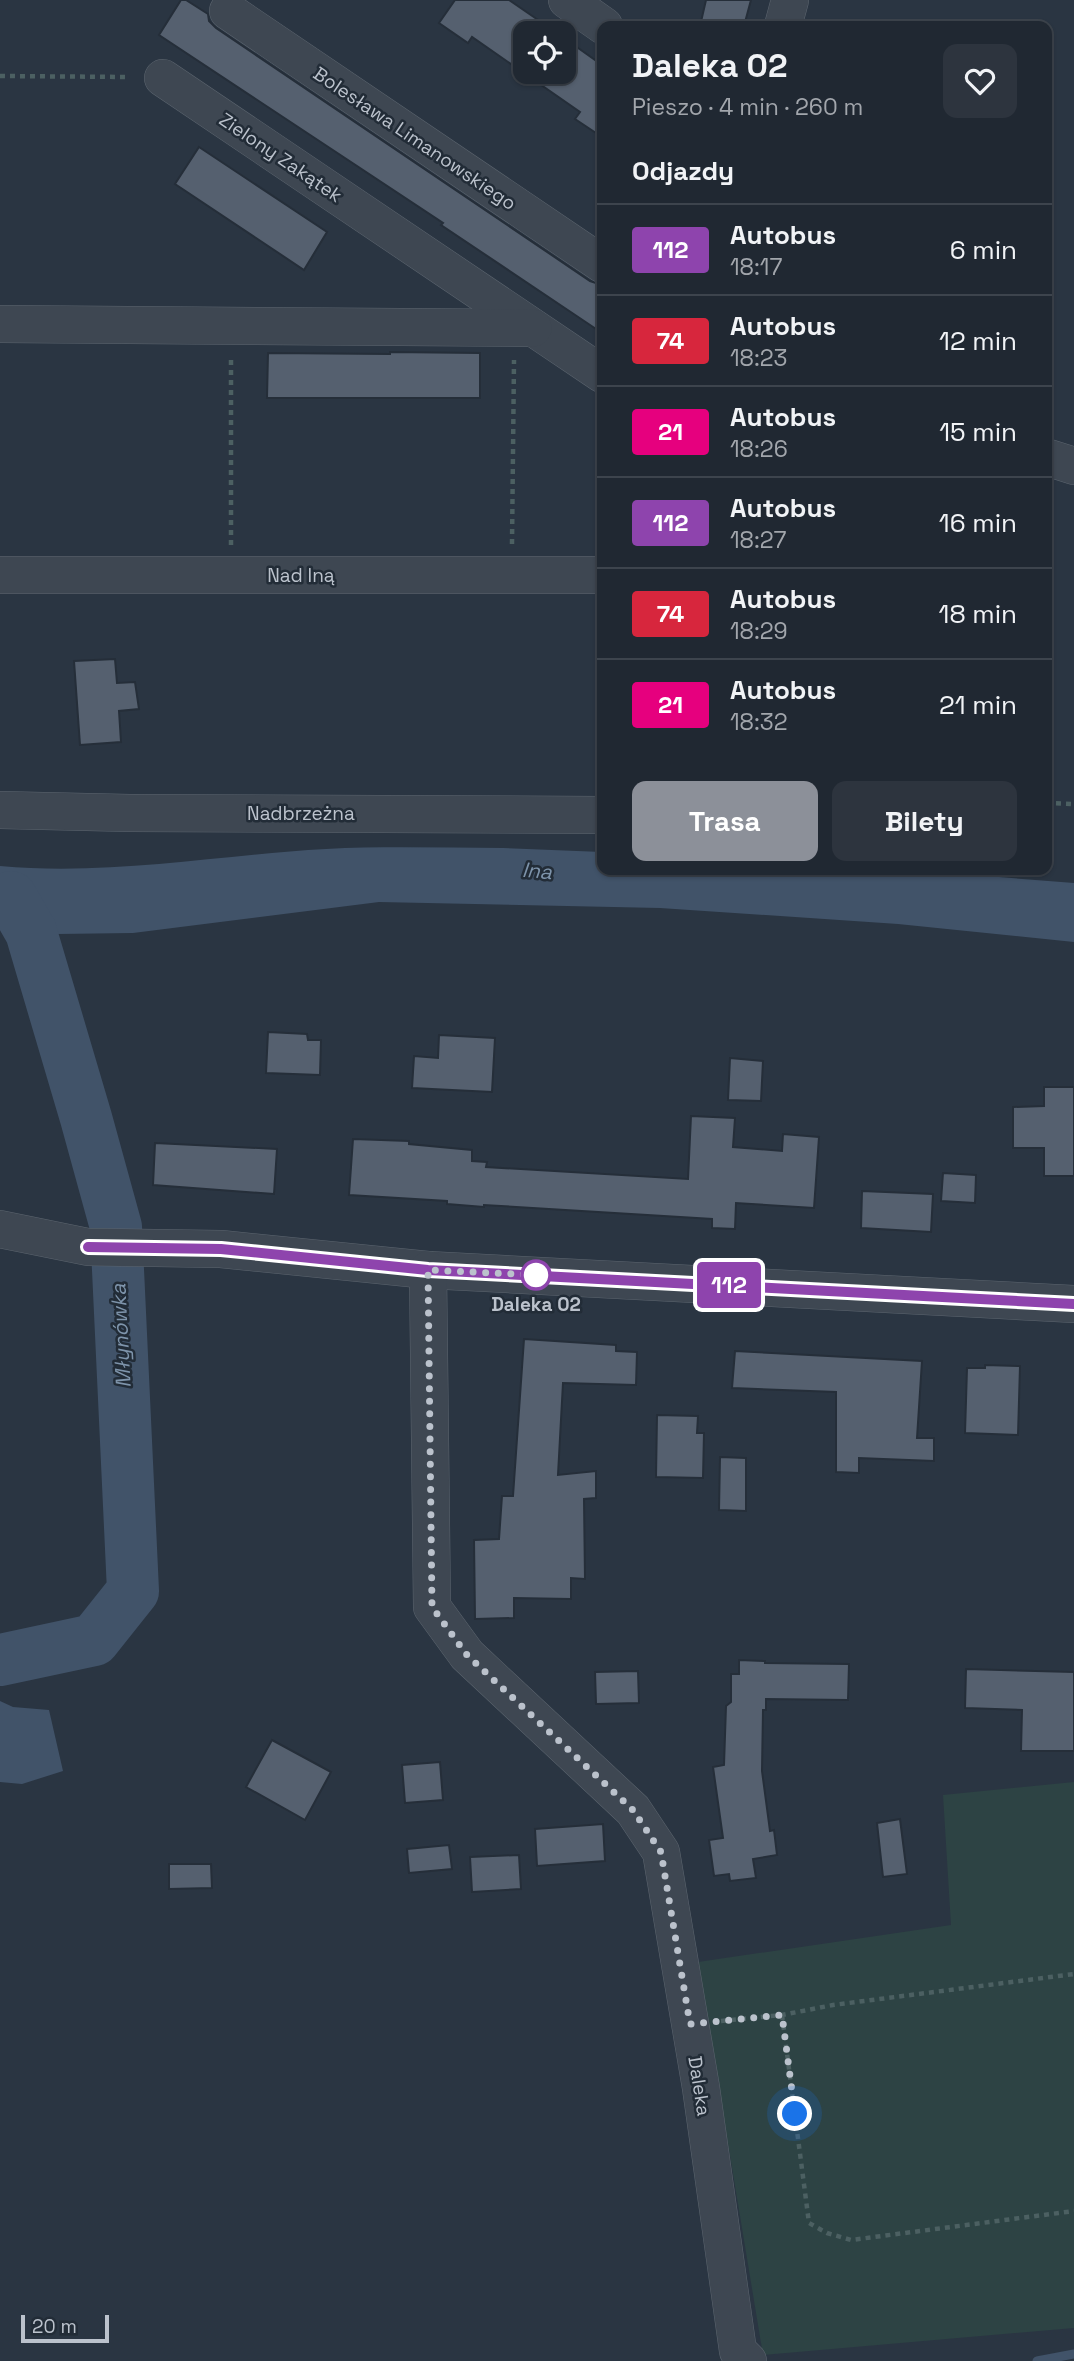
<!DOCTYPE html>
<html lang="pl">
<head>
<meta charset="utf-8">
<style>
	:root { --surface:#202832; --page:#2d343e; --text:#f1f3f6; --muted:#a2a6ac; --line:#3d444d; --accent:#8c9099 }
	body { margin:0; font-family:"Space Grotesk",sans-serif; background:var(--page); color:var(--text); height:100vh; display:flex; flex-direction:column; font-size:26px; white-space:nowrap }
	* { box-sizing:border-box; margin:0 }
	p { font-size:23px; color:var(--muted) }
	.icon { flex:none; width:38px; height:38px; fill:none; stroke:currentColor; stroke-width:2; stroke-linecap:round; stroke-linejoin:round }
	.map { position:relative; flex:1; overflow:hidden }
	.sheet { position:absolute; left:597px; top:21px; width:455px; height:854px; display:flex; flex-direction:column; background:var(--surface); border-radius:14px; box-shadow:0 2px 5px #0004,0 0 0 2px var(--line) }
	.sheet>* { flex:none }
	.badge { padding:0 14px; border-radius:5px; font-size:24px; line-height:46px }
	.tools { position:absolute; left:513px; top:21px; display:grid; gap:14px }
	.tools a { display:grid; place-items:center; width:63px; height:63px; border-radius:14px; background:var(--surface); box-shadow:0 2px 5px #0004,0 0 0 2px var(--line); font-size:35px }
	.scale { position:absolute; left:21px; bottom:18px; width:88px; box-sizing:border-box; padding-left:7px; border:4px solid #bbc2cc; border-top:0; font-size:19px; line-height:24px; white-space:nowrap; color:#bbc2cc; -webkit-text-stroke:5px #222c37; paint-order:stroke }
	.you { position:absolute; width:35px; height:35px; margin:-18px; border:5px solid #fff; border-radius:50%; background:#1a73e8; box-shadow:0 0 0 10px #1a73e833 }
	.map>.badge { position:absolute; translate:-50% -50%; box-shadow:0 0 0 4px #fff }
	h2 { padding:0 35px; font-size:26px; line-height:63px }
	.round { display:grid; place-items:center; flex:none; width:74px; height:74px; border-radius:14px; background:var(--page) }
	.headline { display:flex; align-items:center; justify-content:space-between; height:119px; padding:0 35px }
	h1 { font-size:33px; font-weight:600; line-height:52px }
	.cta { display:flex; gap:14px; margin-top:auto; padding:14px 35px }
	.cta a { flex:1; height:80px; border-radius:14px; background:var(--accent); color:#fff; font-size:28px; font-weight:600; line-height:80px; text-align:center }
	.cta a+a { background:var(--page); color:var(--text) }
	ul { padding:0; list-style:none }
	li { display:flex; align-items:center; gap:21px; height:91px; padding:0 35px; border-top:2px solid var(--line) }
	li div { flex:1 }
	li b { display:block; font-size:26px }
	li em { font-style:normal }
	li .badge { min-width:77px; font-weight:700; text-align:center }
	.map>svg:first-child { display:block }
</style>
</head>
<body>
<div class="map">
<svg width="1074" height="2361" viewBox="0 0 1074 2361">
	<rect width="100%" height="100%" fill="#2a3542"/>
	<path fill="#2d4344" d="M1074,1782v546l-311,27 -65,-393 253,-37 -8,-130z"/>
	<g fill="#415369">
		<path d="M503,848l99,4v18h308l164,13v59l-176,-18 -238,-16 -281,-6 -246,31 -76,1 -57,-5v-63c110,10 217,-11 326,-17 59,-3 118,-1 177,-1z"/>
		<path d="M0,1701l13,6 36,3 14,61 -41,13 -22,-2z"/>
	</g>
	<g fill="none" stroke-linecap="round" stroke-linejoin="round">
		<path stroke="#415369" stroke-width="9" d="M1037,2361l37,-7"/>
		<path stroke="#415369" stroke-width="52" d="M0,1660l94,-20 39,-49 -17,-364 -30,-109 -55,-186 -20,-35"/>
	</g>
	<g fill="#55606f" stroke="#252e39" stroke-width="2">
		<path d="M181,0h5l22,14 1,7 7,7 374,253 12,4v48l-161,-108 2,-2 -284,-188z"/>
		<path d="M455,0h54l48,33h-32v39h39v-34l38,27v72l-27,-18 5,-7 -108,-75 -4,6 -29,-20z"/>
		<path d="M706,0h45l-7,26h-44z"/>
		<path d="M199,147l128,85 -23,38 -129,-86z"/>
		<path d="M390,352l90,1v45h-213l1,-45 122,1z"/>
		<path d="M115,659l2,24 18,-1 4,27 -20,2 2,31 -41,3 -6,-84z"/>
		<path d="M268,1032l39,2 1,6h13l-1,35 -54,-2z"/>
		<path d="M439,1035l56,3 -3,54 -80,-4 2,-32 24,2z"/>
		<path d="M730,1058l33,3 -2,40 -33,-1z"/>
		<path d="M1044,1087h30v89h-30v-28h-31v-41l31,-1z"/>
		<path d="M691,1116l44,2 -2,29 49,4 1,-17 36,3 -5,71 -78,-5 -1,26 -23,-1v-9l-228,-14v2l-37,-3v-3l-98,-6 4,-56 56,2v3l63,6v11l15,1 -1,5 202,12z"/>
		<path d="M155,1143l122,6 -3,45 -121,-9z"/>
		<path d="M943,1173l33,2 -1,28 -34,-2z"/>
		<path d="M862,1191l71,3 -2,38 -70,-4z"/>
		<path d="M524,1339l92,6v6l21,1 -1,33 -73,-2 -5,92 38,-4v27l-12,1 1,80 -14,-1v21l-57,-1v20l-39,1 -1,-79 25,-1 3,-43h11z"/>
		<path d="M735,1351l187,10 -5,77h17v23l-75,-3v15l-23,-1v-80l-104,-4z"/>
		<path d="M985,1365l35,1 -2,69 -53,-2 2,-65h18z"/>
		<path d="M657,1415l41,1 -1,17h7l-1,45 -47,-1z"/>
		<path d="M720,1457l26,1v53l-27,-1z"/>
		<path d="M739,1660l26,1v2l84,1 -1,36 -82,-1v11h-3l-1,61 8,60 4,-1 3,25 -24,4 3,19 -26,3 -1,-7 -15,2 -5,-36 14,-2 -10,-71 11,-2 2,-59 5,-4v-28h8z"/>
		<path d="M966,1669l108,3v79h-53l1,-41 -57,-2z"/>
		<path d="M638,1671l1,32 -43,1 -1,-32z"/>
		<path d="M272,1740l59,32 -26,48 -59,-33z"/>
		<path d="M440,1762l3,38 -38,3 -3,-38z"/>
		<path d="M900,1819l7,55 -24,3 -6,-54z"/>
		<path d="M603,1824l2,37 -68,5 -2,-37z"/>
		<path d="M449,1845l3,24 -43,4 -2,-24z"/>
		<path d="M519,1855l2,34 -49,3 -2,-35z"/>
		<path d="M169,1864h42l1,24 -43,1z"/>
	</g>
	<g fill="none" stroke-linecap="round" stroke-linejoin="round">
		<g stroke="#5c656f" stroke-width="38">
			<g id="minor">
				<path d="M567,0l37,26"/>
				<path d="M228,11l374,253"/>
				<path d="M783,26l7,-26"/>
				<path d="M163,78l439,296"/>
				<path d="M0,324l533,4"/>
				<path d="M1046,457l28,9"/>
				<path d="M0,575h602"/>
				<path d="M0,810l130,3 472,2"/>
				<path d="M0,1229l88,18 133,2 207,21 646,34"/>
				<path d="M428,1270l4,337 35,48 166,155 28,42 40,236 37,263 10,10"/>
			</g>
		</g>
		<g stroke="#4c6062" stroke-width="4.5" stroke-dasharray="5 5" stroke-linecap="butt">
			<path d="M0,76l130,1"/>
			<path d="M512,544l2,-184"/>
			<path d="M231,545v-187"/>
			<path d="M1046,803l28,1"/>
			<path d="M782,2015l27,208 18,10 24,7 223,-29"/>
			<path d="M721,2021l61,-6 51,-10 241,-31"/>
		</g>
		<use href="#minor" stroke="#3e4752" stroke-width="37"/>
	</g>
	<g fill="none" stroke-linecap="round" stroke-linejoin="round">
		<g stroke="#fff" stroke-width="16">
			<path id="line" d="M88,1247l133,2 207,21 646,34"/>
		</g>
		<use href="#line" stroke="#8e44ad" stroke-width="10"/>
		<path stroke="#bbc2cc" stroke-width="7" stroke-dasharray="0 12.6" d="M536,1275l-108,-5 4,337 35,48 166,155 28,42 29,172 92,-9 13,99"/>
	</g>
	<circle fill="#fff" stroke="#8e44ad" stroke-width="3.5" cx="536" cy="1275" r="14"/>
	<g text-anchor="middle" stroke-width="5" stroke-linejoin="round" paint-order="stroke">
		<g font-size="19" fill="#bbc2cc" stroke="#222c37">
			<text transform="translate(415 138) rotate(34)" y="7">Bolesława Limanowskiego</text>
			<text transform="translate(281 157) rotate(34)" y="7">Zielony Zakątek</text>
			<text x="301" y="582">Nad Iną</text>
			<text x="301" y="820">Nadbrzeżna</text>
			<text transform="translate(700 2086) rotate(81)" y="7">Daleka</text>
		</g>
		<g font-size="19" font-weight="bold" fill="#bbc2cc" stroke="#222c37">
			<text x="536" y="1311">Daleka 02</text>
		</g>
		<g font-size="21" font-style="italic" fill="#7e94ab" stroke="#222c37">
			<text transform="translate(537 871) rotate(5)" y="7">Ina</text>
			<text transform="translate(121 1336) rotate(-93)" y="7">Młynówka</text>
		</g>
	</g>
</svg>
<div class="tools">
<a><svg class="icon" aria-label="locate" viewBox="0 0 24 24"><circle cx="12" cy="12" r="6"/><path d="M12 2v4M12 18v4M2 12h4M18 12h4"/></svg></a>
</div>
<div class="scale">20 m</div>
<div class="you" style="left:795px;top:2114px"></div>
<b class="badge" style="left:729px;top:1285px;background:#8e44ad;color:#fff">112</b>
<section class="sheet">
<div class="headline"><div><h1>Daleka 02</h1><p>Pieszo · 4 min · 260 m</p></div><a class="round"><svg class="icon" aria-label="heart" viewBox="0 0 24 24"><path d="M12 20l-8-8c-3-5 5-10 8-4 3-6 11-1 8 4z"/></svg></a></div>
<h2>Odjazdy</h2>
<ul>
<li><span class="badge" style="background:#8e44ad;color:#fff">112</span><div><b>Autobus</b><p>18:17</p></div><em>6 min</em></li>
<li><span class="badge" style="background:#d7263d;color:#fff">74</span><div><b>Autobus</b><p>18:23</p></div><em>12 min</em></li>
<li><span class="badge" style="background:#e6007e;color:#fff">21</span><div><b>Autobus</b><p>18:26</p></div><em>15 min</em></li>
<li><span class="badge" style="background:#8e44ad;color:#fff">112</span><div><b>Autobus</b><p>18:27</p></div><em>16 min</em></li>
<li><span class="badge" style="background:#d7263d;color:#fff">74</span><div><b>Autobus</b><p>18:29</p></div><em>18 min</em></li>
<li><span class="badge" style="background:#e6007e;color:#fff">21</span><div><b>Autobus</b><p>18:32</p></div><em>21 min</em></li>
</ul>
<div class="cta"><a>Trasa</a><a>Bilety</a></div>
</section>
</div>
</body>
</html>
